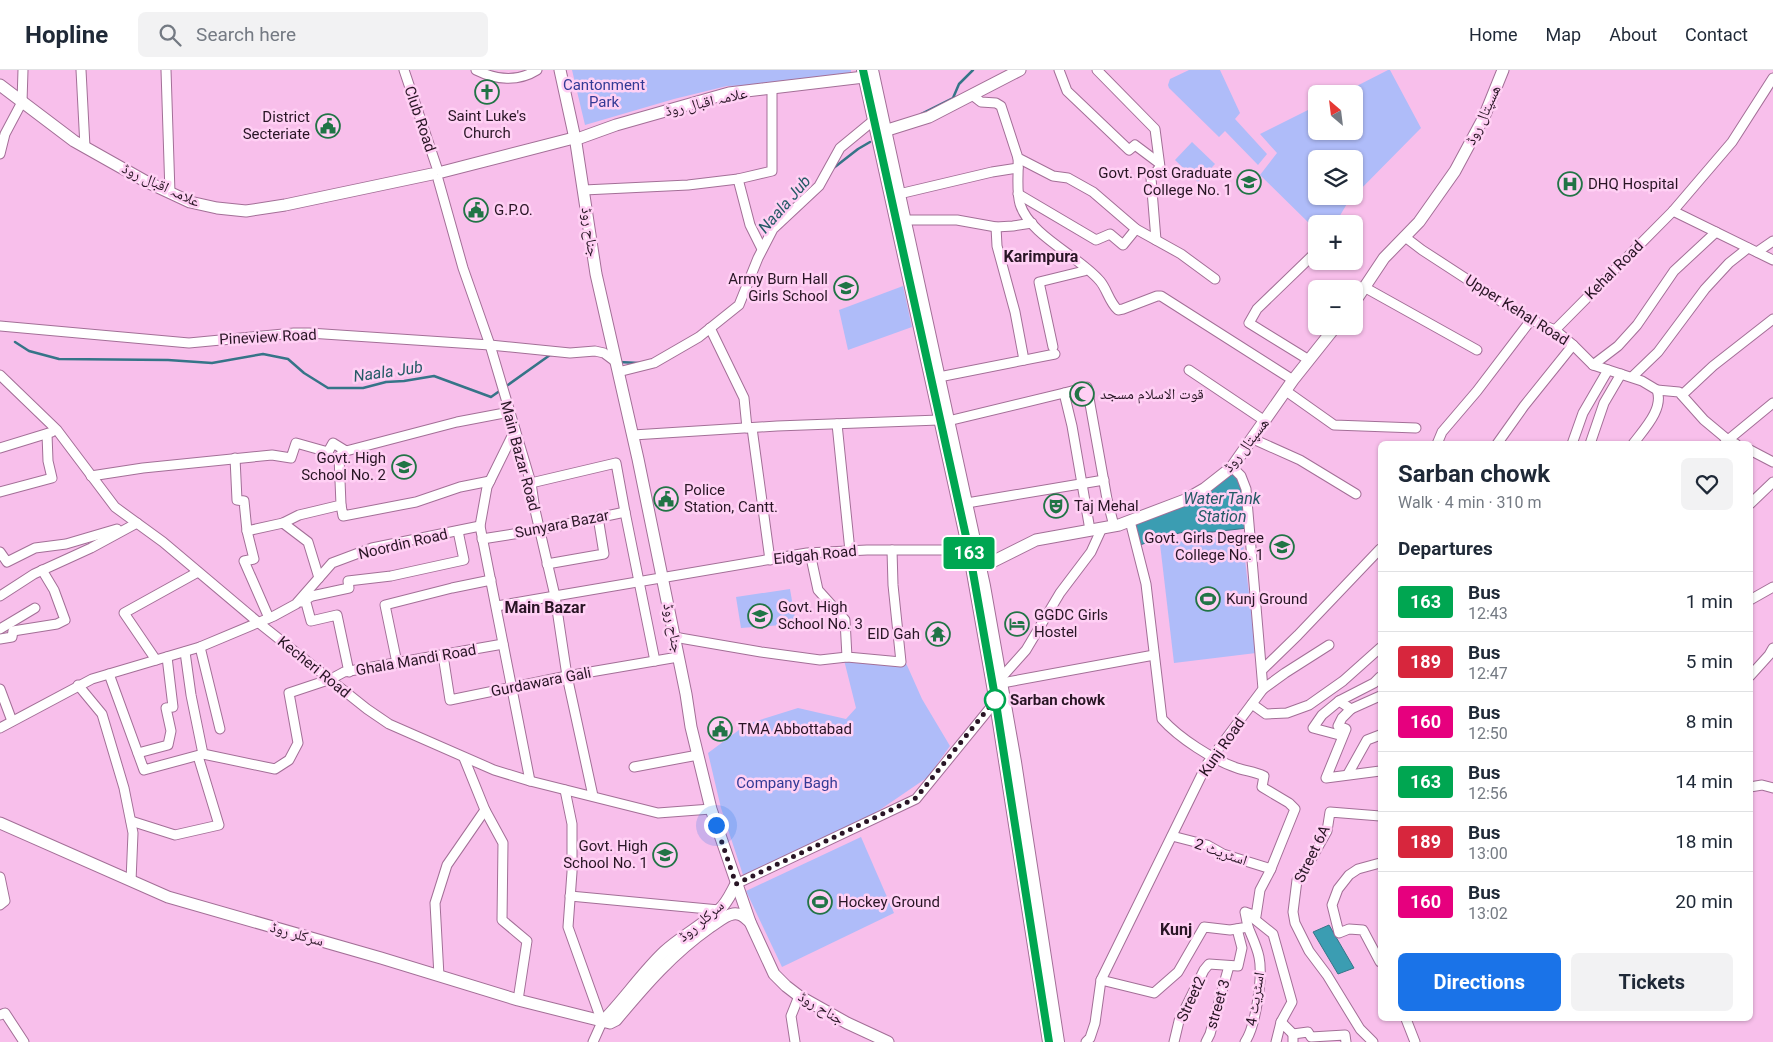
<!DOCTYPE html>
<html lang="en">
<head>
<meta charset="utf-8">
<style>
	:root { --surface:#fff; --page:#f2f2f3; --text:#1f2937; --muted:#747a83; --line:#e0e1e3; --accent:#1a73e8 }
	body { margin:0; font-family:Roboto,"Noto Naskh Arabic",sans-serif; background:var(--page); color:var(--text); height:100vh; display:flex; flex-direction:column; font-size:19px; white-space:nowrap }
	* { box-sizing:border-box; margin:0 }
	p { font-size:16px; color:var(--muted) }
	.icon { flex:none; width:28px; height:28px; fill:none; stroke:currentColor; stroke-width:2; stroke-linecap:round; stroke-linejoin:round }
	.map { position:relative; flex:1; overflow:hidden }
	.details { position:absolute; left:1378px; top:371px; width:375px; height:580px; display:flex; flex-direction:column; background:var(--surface); border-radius:8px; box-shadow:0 1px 4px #0004 }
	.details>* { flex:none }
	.badge { padding:0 10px; border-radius:4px; font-size:18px; line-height:32px }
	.needle { width:32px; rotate:332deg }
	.fabs { position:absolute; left:1308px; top:15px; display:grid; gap:10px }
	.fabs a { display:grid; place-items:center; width:55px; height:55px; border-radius:8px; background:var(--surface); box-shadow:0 1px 4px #0004; font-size:25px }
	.you { position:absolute; width:25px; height:25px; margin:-12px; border:4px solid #fff; border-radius:50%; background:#1a73e8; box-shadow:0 0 0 8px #1a73e833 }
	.map>.badge { position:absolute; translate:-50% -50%; box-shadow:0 0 0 2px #fff }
	h2 { padding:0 20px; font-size:19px; line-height:45px }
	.round { display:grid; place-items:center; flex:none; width:52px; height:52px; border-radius:8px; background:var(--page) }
	.head { display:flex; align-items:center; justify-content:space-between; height:85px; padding:0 20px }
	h1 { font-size:24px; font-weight:700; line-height:38px }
	.primary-button { display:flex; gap:10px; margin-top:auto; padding:10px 20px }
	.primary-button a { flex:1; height:58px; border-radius:8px; background:var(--accent); color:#fff; font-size:20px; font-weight:700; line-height:58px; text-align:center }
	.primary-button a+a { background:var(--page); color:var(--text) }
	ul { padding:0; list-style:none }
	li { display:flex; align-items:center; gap:15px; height:60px; padding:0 20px; border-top:1px solid var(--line) }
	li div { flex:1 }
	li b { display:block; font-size:19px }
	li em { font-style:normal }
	li .badge { min-width:55px; font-weight:700; text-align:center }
	header { display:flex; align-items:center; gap:30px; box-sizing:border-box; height:70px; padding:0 25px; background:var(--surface); border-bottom:1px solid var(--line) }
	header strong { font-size:24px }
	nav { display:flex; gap:28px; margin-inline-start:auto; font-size:18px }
	.search { width:350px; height:45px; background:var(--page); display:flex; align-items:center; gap:12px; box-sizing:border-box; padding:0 18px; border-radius:8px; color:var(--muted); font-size:19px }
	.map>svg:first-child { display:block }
</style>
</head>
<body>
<header>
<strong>Hopline</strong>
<div class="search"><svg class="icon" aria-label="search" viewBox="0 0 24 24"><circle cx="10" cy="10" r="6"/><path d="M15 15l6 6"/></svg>Search here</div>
<nav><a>Home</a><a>Map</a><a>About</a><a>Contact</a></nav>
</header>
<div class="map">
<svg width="1773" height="972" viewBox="0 0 1773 972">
	<rect width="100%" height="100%" fill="#f8bfeb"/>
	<g fill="#afbcf9" fill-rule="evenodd">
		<path d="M572,0h279v2l-34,11 -90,3 -53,13 -89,26z"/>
		<path d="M1189,0h31l20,43 -5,6 32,35 -9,11 -33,-34 -6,6 -50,-49 -1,-3 2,-6z"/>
		<path d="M1388,0h2l31,58 -73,74 -13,22h-19v6l-56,-55 17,-22 -17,-19 56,-28v25h38v-37h-13zM1316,89h38v37h-38z"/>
		<path d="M1192,72l23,22 -17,18 -23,-22z"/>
		<path d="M903,216l9,41 -64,23 -9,-40z"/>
		<path d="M1242,464l14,119 -82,10 -14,-119z"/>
		<path d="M790,519l6,35 -55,4 -5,-31z"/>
		<path d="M844,590l62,3 16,36 28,47 -22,31 -66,45 -118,56 -23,-70 -13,-55 39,-29 51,-16 48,11 10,-11z"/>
		<path d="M861,767l33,76 -112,54 -36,-76z"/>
	</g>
	<g fill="#3b9db2" stroke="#367488">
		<path d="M1231,400c16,16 14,37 17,58l-36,4 -23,-1 -24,5 -25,9 -7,-22z"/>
		<path d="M1329,855l25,43 -16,6 -25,-42z"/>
	</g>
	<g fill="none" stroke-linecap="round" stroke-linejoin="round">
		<g stroke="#367488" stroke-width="2.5">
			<path d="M921,44l32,-16 6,-14 14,-14"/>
			<path d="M831,100l27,-21 12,-7"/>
			<path d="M15,272l14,9 30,8 109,1 44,3 51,-9 25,5 16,14 24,15h35l23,-6 18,-1 30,-5 57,21 10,-7"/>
			<path d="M619,292l20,1"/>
			<path d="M505,317l45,-32h2"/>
		</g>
		<g stroke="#a36f97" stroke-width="11">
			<g id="minor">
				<path d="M81,0l4,77"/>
				<path d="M166,0l4,123"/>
				<path d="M404,0l33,98"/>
				<path d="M476,0c20,10 42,12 61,0"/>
				<path d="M1059,0l8,21 62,59 6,-5 24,18"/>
				<path d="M1097,0l58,59 5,38 -9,11 5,62"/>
				<path d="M972,25l9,7 15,1 5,3 17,52 35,18 15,2 25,14 43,37 45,25 34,25"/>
				<path d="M0,84l5,-20 17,-32 1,-32"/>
				<path d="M1018,88c1,14 -2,32 2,46 10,32 59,52 80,77 7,8 9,21 18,29l5,-1 34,-13h4l132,84"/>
				<path d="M438,109l25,89 27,77 41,138 4,27 20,86 252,-43 60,-3h102"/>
				<path d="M584,120l104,-5 50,-6"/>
				<path d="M899,124l93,-22 26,-4"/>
				<path d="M1018,124l78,46 14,-6 13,11 13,-16"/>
				<path d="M1673,141l100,49"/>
				<path d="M905,150h52l39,7 17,-1 19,-3"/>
				<path d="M996,157l1,19 18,66 9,48"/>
				<path d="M1405,167l17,13 83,54 26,16 24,10 18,15 20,20 49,16 15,9c7,19 -13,39 -24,54"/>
				<path d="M762,179l-12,-24 -12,-46 34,-8v-83"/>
				<path d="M1757,182l16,-11"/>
				<path d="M1364,217l113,63"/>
				<path d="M0,256l189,17 105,-10h15l181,12 80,8 25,-2 9,2 12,9"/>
				<path d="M710,258l34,70 3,30"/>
				<path d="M1555,260l118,-119 59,-69 41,-64"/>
				<path d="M1053,277l-14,-65 45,-11 2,-2"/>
				<path d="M1309,290l-60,-37 8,-14 59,-57"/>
				<path d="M1593,295l25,-19 19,-21 37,-54 42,-39"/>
				<path d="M1189,300l76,51"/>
				<path d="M618,302l36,-9 45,-26 40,-32 19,-47 15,-29 46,-43 21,-38 34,-28"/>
				<path d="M0,305l57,55 58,77 48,35 96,81 108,86 22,15 105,46 36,11 128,32 53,-4"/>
				<path d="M939,307l116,-23"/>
				<path d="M1632,307l26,-25 47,-63 24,-26 19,-15"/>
				<path d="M1657,320l22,2 25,28 24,20 -4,4"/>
				<path d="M1286,321l48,34 82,3"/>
				<path d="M1682,325l31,-29 60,-47"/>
				<path d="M948,351l116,-28"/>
				<path d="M837,354l13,127"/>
				<path d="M752,358l18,132"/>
				<path d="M515,360l-28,57 -7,39 50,255"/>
				<path d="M633,365l144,-9 162,-6"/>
				<path d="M1253,369l47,21 56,34"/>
				<path d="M1437,374l5,-12 35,-41 54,-71"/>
				<path d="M1497,374l27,-38 49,-61"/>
				<path d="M1572,374l11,-31 25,-43"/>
				<path d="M1590,374l14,-41 17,-29"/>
				<path d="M1736,374l-8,-4 45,-37"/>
				<path d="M0,378l52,-16"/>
				<path d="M1750,380l23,12"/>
				<path d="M235,388l2,42 7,1 3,30 7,28 -10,2 25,57"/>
				<path d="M91,406l52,-8 129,-13 19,3 5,-15 32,9 5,-9 13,8 111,-29 53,-10"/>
				<path d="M0,422l52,-14 -4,-17 -1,-27"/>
				<path d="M967,433l137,-23"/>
				<path d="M1750,434l23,-22"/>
				<path d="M341,435l2,11 73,-14 44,-15 30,-6"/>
				<path d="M625,442l30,149"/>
				<path d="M283,453l16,-8 42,-10 -2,-49 7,-5"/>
				<path d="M1090,460l-18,-104 -8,-33 23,-6 20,112 7,27"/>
				<path d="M247,461l36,-8 25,19 11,36"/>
				<path d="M482,469l57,-9 86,-18 -9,-49 -85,20"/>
				<path d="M0,482l7,10 28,-14 31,-4 51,-15"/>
				<path d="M810,483l8,37 27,30 2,37 54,5 -8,-77 -1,-35"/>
				<path d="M547,494l57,-10 -6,-37"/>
				<path d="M0,526l34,-22 57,-26 46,-25"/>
				<path d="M305,529l6,22 26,-6 12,57"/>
				<path d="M1750,530l23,-13"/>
				<path d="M301,532l11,-6 37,-8 -1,-7 43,-5 73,-16 -6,-29"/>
				<path d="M497,536l58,-10 12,80 26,120"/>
				<path d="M0,559l35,-21"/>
				<path d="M674,567l87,15 59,8 27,-3"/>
				<path d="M0,569l12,-2 1,-6 44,-7 8,-4 -11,-30 -12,-20"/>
				<path d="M200,577l20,82"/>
				<path d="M185,582l6,43 12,59"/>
				<path d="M443,585l7,45 117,-24 111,-19"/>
				<path d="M156,590l-32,-47 74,-41"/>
				<path d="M397,593l-12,-58 67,-17 39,-8"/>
				<path d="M1262,600l36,-35 82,-86"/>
				<path d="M109,604l35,96 59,-16 72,15 14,-9 9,-17 -9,-50 42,-14 13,-7 159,-28"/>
				<path d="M1750,606l19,-21 4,-7"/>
				<path d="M1001,608l25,-28 34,-57 31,-41 11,-24"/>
				<path d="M1002,613l152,-28"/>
				<path d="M78,615l24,29 22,74 9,45 -2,48"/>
				<path d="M0,619l12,32"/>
				<path d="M1263,619l22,-16 44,-28"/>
				<path d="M1339,631l35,-18 6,-6"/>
				<path d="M1252,634l14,10 21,-1 22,-8 34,-24 37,-33"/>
				<path d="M1351,639l29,-13"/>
				<path d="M0,658l92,-49 108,-32 74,-31 22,-12 36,-41 40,-15 108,-22"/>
				<path d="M1343,666l-30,-8 9,-13 17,-14 12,8 -9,9 -4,8 8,3 -20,49 54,-7"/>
				<path d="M138,683l30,-8 3,-14 -5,-23 7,-1 -6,-50"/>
				<path d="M634,697l64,-12"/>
				<path d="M1348,704l19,-34 13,-5"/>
				<path d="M1750,717l12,-2 11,3"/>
				<path d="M565,720l7,34v48l-4,55 34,95 -9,20"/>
				<path d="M485,740l18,33 -1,77 25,21 -9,59"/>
				<path d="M131,751l44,14 44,-10 -21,-69"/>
				<path d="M1172,766l35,9 16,9 48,15"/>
				<path d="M1380,793l-22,6 -9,6 -11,14 -6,16 7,28 10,-4 14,1 17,32"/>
				<path d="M0,807l5,24 -5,4"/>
				<path d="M736,814l180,-85 79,-97"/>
				<path d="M570,826l149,14"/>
				<path d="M1248,844l25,20 19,68 -11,20"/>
				<path d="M439,906l-4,-73 12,-38 38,-55 -21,-52"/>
				<path d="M1101,910l53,13 24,-21 26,-45 26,3 18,-3 -3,-15 11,4 4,-26 10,-19 25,-62 -6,-6 -27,-16 2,-11c-9,-4 -18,-5 -27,-8 -24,-8 -58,-30 -75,-49l-16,-135 -16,-63"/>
				<path d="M0,945l5,-2 19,29"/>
				<path d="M1406,949l9,23"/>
				<path d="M795,972l-4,-26 8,-20"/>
				<path d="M1086,972l4,-4 5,-15 6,-43 106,-216 56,-75 -17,-200 -5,-13 -9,-9"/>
				<path d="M1174,972l5,-21 25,-51 5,-6 29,2 4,-18 -5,-19"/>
				<path d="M1206,972l4,-8 19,-68"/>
				<path d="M1245,972c11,-16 18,-66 14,-85 -2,-10 -7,-20 -11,-30"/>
				<path d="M1276,972l5,-20 12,12"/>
				<path d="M1293,972v-8l15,-2 3,5 34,-2 1,7"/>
				<path d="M1373,972l-13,-13 -33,-54 -18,-24 -14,-28 -2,-11 4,-32 13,-19 17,-30 3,-19 50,4"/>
			</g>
		</g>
		<g stroke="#a36f97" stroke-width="13">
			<g id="major">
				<path d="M560,0l14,64"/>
				<path d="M0,15l74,56 71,40 45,21 27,6 29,3 39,-6 147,-31"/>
				<path d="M878,63l51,-16 91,-47"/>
				<path d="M580,68l36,-13 113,-32 135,-16"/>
				<path d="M576,73l20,131 42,185 48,235 5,33 20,82 39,113 24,52 12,12 13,10 48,27 41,19"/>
				<path d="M442,102l128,-33"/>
				<path d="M1354,233l30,-45 35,-36 36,-51 29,-54 19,-47"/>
				<path d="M980,495l12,-3 44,-22 83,-15 66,-25 19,-11 28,-22 61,-87 43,-54"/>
				<path d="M0,753l168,74 213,61 137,42 92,23 6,-3c30,-36 56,-66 94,-93 7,-4 15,-12 23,-13 8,-1 11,3 17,8"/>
				<path d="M602,952c22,-22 39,-48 62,-70 17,-16 38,-26 55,-42 8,-7 12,-17 17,-26"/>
			</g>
		</g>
		<g stroke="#a36f97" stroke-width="14">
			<g id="highway">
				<path d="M863,0l106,480 26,147 54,345"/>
				<path d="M872,0l112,516 31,176 43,280"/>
			</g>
		</g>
		<use href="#minor" stroke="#fff" stroke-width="9"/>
		<use href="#major" stroke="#fff" stroke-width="11"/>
		<use href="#highway" stroke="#fff" stroke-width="12"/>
	</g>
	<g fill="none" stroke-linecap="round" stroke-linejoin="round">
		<g stroke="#fff" stroke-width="11">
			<path id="line" d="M863,0l106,480 26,147 54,345"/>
		</g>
		<use href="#line" stroke="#00a651" stroke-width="8"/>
		<path stroke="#291525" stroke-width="5" stroke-dasharray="0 9" d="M716,755l20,59 180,-86 79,-98"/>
	</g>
	<defs>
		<g id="church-ring" transform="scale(1.25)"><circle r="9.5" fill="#ffd0f4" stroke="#217446" stroke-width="1.5"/><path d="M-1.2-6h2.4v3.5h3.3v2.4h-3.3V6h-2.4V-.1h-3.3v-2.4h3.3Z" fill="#217446"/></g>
		<g id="civic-ring" transform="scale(1.25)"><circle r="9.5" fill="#ffd0f4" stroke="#217446" stroke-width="1.5"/><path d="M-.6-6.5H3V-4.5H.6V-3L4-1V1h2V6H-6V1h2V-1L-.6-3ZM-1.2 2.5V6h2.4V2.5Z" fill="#217446"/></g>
		<g id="university-ring" transform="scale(1.25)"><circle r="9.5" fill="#ffd0f4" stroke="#217446" stroke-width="1.5"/><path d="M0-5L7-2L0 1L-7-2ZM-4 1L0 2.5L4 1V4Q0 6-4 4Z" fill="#217446"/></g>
		<g id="hospital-ring" transform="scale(1.25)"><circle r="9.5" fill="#ffd0f4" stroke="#217446" stroke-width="1.5"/><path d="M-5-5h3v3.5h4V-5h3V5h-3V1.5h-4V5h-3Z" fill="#217446"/></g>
		<g id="school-ring" transform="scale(1.25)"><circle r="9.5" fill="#ffd0f4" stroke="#217446" stroke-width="1.5"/><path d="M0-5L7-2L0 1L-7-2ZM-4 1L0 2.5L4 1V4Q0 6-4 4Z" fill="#217446"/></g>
		<g id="mosque-ring" transform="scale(1.25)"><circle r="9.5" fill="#ffd0f4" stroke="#217446" stroke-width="1.5"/><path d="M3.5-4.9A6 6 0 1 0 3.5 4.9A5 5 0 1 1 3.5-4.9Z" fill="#217446"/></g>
		<g id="theatre-ring" transform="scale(1.25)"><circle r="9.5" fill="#ffd0f4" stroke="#217446" stroke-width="1.5"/><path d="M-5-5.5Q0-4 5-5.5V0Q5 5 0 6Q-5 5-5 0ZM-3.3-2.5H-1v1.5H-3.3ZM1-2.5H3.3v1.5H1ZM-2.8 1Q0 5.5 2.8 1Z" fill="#217446"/></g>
		<g id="stadium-ring" transform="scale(1.25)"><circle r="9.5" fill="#ffd0f4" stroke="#217446" stroke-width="1.5"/><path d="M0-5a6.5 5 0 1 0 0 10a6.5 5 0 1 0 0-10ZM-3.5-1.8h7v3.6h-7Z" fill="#217446"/></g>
		<g id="hotel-ring" transform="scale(1.25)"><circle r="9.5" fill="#ffd0f4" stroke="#217446" stroke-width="1.5"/><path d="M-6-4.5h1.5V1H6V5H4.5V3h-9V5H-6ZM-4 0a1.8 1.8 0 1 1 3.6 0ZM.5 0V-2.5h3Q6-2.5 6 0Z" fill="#217446"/></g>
		<g id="temple-ring" transform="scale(1.25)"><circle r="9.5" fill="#ffd0f4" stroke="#217446" stroke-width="1.5"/><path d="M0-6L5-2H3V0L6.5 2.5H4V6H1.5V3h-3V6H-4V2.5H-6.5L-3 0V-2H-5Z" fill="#217446"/></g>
	</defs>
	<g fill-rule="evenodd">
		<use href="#church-ring" x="487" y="22"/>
		<use href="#civic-ring" x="328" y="56"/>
		<use href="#university-ring" x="1249" y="112"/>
		<use href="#hospital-ring" x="1570" y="114"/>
		<use href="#civic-ring" x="476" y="140"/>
		<use href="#school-ring" x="846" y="218"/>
		<use href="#mosque-ring" x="1082" y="324"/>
		<use href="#school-ring" x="404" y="397"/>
		<use href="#civic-ring" x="666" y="429"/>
		<use href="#theatre-ring" x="1056" y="436"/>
		<use href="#university-ring" x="1282" y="477"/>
		<use href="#stadium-ring" x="1208" y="529"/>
		<use href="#school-ring" x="760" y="546"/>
		<use href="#hotel-ring" x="1017" y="554"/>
		<use href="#temple-ring" x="938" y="564"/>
		<use href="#civic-ring" x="720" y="659"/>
		<use href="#school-ring" x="665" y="785"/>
		<use href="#stadium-ring" x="820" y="832"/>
	</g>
	<circle fill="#fff" stroke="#00a651" stroke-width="2.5" cx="995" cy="630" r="10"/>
	<g text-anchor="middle" stroke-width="5" stroke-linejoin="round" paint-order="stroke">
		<g font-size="15" fill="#343a95" stroke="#ffd0f4">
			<text x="604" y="20">Cantonment<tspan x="604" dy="17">Park</tspan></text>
			<text x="787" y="718">Company Bagh</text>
		</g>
		<g font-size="15" fill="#291525" stroke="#ffd0f4">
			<text transform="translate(706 32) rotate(-13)" y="5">علامہ اقبال روڈ</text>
			<text transform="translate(1483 45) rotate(-65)" y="5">ھسپتال روڈ</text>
			<text transform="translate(420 49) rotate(71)" y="5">Club Road</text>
			<text transform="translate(161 115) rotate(25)" y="5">علامہ اقبال روڈ</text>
			<text transform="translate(590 162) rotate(82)" y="5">جناح روڈ</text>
			<text transform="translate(1614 200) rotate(-45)" y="5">Kehal Road</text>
			<text transform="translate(1517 240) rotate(32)" y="5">Upper Kehal Road</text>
			<text transform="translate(268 267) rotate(-3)" y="5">Pineview Road</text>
			<text transform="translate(1246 375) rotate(-52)" y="5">ھسپتال روڈ</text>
			<text transform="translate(520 386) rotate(75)" y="5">Main Bazar Road</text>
			<text transform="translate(562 454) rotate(-11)" y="5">Sunyara Bazar</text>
			<text transform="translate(403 474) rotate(-13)" y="5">Noordin Road</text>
			<text transform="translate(815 485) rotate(-6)" y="5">Eidgah Road</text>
			<text transform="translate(673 558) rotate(79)" y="5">جناح روڈ</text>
			<text transform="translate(416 590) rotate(-10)" y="5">Ghala Mandi Road</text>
			<text transform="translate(314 597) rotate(39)" y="5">Kecheri Road</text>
			<text transform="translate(541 612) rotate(-11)" y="5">Gurdawara Gali</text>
			<text transform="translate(1222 677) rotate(-55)" y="5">Kunj Road</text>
			<text transform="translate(1221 782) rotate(19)" y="5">اسٹریٹ 2</text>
			<text transform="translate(1312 784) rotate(-64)" y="5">Street 6A</text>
			<text transform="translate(701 851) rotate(-40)" y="5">سرکلر روڈ</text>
			<text transform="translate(297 864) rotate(16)" y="5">سرکلر روڈ</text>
			<text transform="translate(1191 929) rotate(-65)" y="5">Street2</text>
			<text transform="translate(1255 929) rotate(-81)" y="5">اسٹریٹ 4</text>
			<text transform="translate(1218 934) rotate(-74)" y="5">street 3</text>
			<text transform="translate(821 938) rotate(31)" y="5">جناح روڈ</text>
		</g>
		<g font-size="15" fill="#291525" stroke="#ffd0f4" text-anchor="start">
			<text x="487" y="51" text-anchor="middle">Saint Luke's<tspan x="487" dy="17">Church</tspan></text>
			<text x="310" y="52" text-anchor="end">District<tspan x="310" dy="17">Secteriate</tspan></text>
			<text x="1232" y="108" text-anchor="end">Govt. Post Graduate<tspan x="1232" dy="17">College No. 1</tspan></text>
			<text x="1588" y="119">DHQ Hospital</text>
			<text x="494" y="145">G.P.O.</text>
			<text x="828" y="214" text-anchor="end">Army Burn Hall<tspan x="828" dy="17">Girls School</tspan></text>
			<text x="1100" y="329">قوت الاسلام مسجد</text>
			<text x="386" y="393" text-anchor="end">Govt. High<tspan x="386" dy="17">School No. 2</tspan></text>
			<text x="684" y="425">Police<tspan x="684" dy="17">Station, Cantt.</tspan></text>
			<text x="1074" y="441">Taj Mehal</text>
			<text x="1264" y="473" text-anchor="end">Govt. Girls Degree<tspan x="1264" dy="17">College No. 1</tspan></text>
			<text x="1226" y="534">Kunj Ground</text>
			<text x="778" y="542">Govt. High<tspan x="778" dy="17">School No. 3</tspan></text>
			<text x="1034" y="550">GGDC Girls<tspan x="1034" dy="17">Hostel</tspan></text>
			<text x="920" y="569" text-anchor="end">EID Gah</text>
			<text x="738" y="664">TMA Abbottabad</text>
			<text x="648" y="781" text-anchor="end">Govt. High<tspan x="648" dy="17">School No. 1</tspan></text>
			<text x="838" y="837">Hockey Ground</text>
		</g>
		<g font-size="15" font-weight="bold" fill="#291525" stroke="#ffd0f4" text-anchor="start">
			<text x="1010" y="635">Sarban chowk</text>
		</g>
		<g font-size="16" font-style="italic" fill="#255a66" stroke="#ffd0f4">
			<text transform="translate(784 134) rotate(-49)" y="6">Naala Jub</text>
			<text transform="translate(388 301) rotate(-8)" y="6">Naala Jub</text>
			<text x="1222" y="434">Water Tank<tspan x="1222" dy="18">Station</tspan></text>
		</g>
		<g font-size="16" font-weight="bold" fill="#291525" stroke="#ffd0f4">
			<text x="1041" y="192">Karimpura</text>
			<text x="545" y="543">Main Bazar</text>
			<text x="1176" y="865">Kunj</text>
		</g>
	</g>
</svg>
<div class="fabs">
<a><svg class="needle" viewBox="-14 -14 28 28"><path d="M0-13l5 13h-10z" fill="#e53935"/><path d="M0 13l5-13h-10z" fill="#747a83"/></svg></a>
<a><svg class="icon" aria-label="layers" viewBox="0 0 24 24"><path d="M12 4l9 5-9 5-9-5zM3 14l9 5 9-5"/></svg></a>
<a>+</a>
<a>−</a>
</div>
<div class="you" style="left:716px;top:755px"></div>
<b class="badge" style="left:969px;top:483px;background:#00a651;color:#fff">163</b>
<section class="details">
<div class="head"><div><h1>Sarban chowk</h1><p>Walk · 4 min · 310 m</p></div><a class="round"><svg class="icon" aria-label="heart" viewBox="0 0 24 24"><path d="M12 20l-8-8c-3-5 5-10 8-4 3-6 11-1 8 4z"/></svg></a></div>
<h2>Departures</h2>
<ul>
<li><span class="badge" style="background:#00a651;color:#fff">163</span><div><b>Bus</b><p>12:43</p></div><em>1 min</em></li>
<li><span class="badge" style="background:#d7263d;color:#fff">189</span><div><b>Bus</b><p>12:47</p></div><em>5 min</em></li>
<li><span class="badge" style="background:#e6007e;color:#fff">160</span><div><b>Bus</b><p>12:50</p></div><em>8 min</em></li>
<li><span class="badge" style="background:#00a651;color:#fff">163</span><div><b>Bus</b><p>12:56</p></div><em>14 min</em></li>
<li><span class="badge" style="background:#d7263d;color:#fff">189</span><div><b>Bus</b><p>13:00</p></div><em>18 min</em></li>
<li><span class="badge" style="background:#e6007e;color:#fff">160</span><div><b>Bus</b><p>13:02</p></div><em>20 min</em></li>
</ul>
<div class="primary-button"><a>Directions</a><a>Tickets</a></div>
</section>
</div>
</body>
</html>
